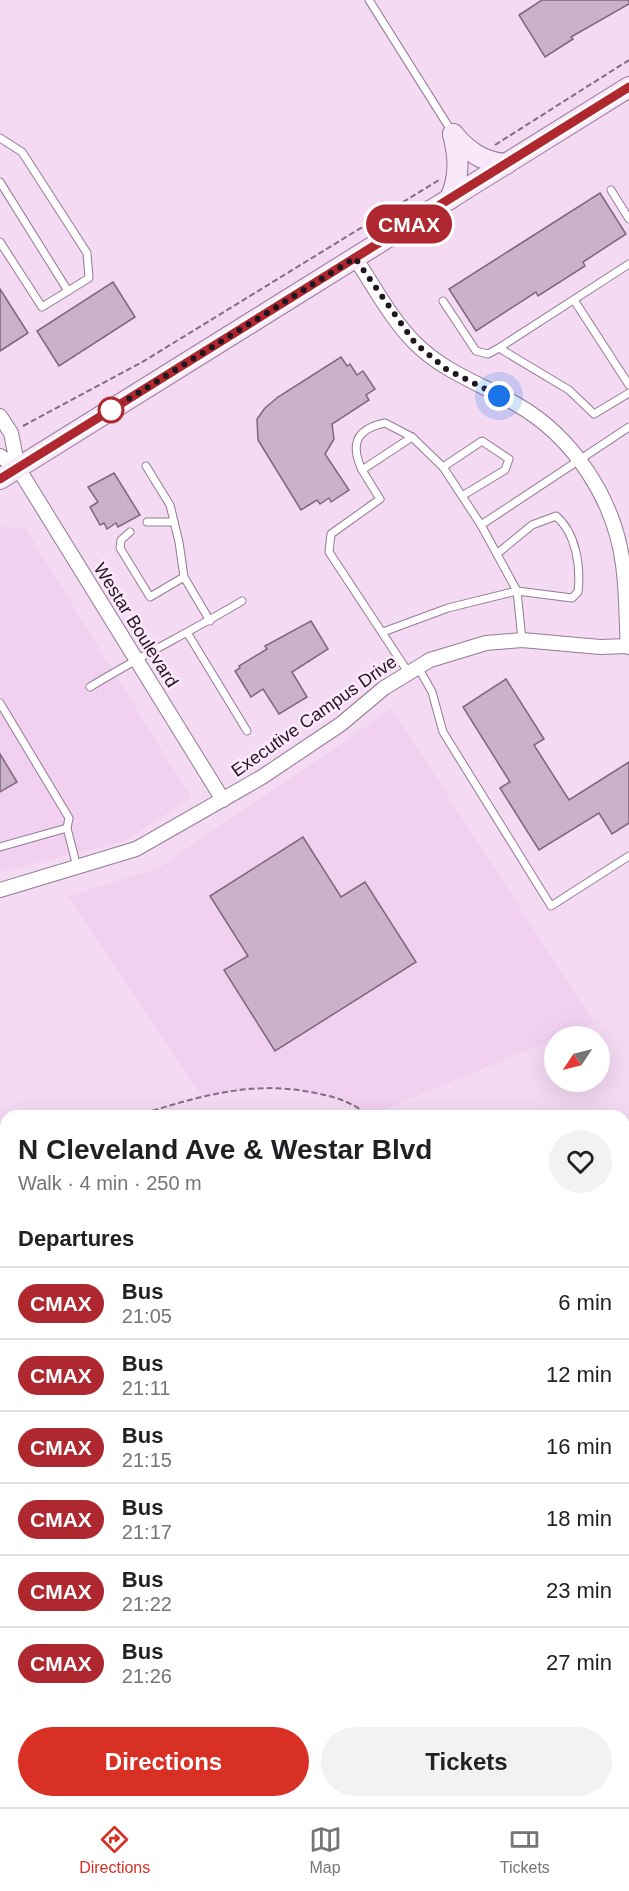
<!DOCTYPE html>
<html lang="en">
<head>
<meta charset="utf-8">
<style>
	:root { --surface:#fff; --page:#f2f2f2; --text:#202124; --muted:#757577; --line:#e0e0e0; --accent:#d93025 }
	body { margin:0; font-family:Helvetica,sans-serif; background:var(--page); color:var(--text); height:100vh; display:flex; flex-direction:column; font-size:22px; white-space:nowrap }
	* { box-sizing:border-box; margin:0 }
	p { font-size:20px; color:var(--muted) }
	.icon { flex:none; width:33px; height:33px; fill:none; stroke:currentColor; stroke-width:2; stroke-linecap:round; stroke-linejoin:round }
	.map { position:relative; flex:1; overflow:hidden }
	.details { position:absolute; left:0px; top:1110px; width:630px; height:698px; display:flex; flex-direction:column; background:var(--surface); border-radius:18px 18px 0 0; box-shadow:0 6px 24px #0002 }
	.details>* { flex:none }
	.badge { padding:0 12px; border-radius:20px; font-size:21px; line-height:39px }
	.needle { width:39px; rotate:235deg }
	.tools { position:absolute; left:544px; top:1026px; display:grid; gap:12px }
	.tools a { display:grid; place-items:center; width:66px; height:66px; border-radius:50%; background:var(--surface); box-shadow:0 6px 24px #0002; font-size:30px }
	.you { position:absolute; width:30px; height:30px; margin:-15px; border:4px solid #fff; border-radius:50%; background:#1a73e8; box-shadow:0 0 0 9px #1a73e833 }
	.map>.badge { position:absolute; translate:-50% -50%; box-shadow:0 0 0 3px #fff }
	h2 { padding:0 18px; font-size:22px; line-height:54px }
	.round { display:grid; place-items:center; flex:none; width:63px; height:63px; border-radius:32px; background:var(--page) }
	.summary { display:flex; align-items:center; justify-content:space-between; height:102px; padding:0 18px }
	h1 { font-size:28px; font-weight:700; line-height:45px }
	.cta { display:flex; gap:12px; margin-top:auto; padding:12px 18px }
	.cta a { flex:1; height:69px; border-radius:36px; background:var(--accent); color:#fff; font-size:24px; font-weight:700; line-height:69px; text-align:center }
	.cta a+a { background:var(--page); color:var(--text) }
	ul { padding:0; list-style:none }
	li { display:flex; align-items:center; gap:18px; height:72px; padding:0 18px; border-top:2px solid var(--line) }
	li div { flex:1 }
	li b { display:block; font-size:22px }
	li em { font-style:normal }
	li .badge { min-width:66px; font-weight:700; text-align:center }
	.tabs { display:flex; justify-content:space-around; align-items:center; height:84px; border-top:2px solid var(--line); background:var(--surface); font-size:16px; color:var(--muted) }
	.tabs a { display:grid; justify-items:center; gap:3px }
	.tabs .active { color:var(--accent) }
	.map>svg:first-child { display:block }
</style>
</head>
<body>
<div class="map">
<svg width="629" height="1807" viewBox="0 0 629 1807">
	<rect width="100%" height="100%" fill="#f4daf3"/>
	<g fill="#f1d0f0">
		<path d="M0,527l25,1 166,270 -66,43 -125,31z"/>
		<path d="M392,709l202,314 -39,13v3l-187,77 -30,-19 -44,-9 -27,-2 -66,10 -133,-200 89,-27z"/>
	</g>
	<g fill="#cbb2ca" stroke="#7e677d" stroke-width="1.5">
		<path d="M542,0h87v4l-58,33 2,2 -28,18 -26,-42z"/>
		<path d="M600,193l26,41 -43,28 2,4 -47,30 -2,-4 -60,39 -27,-42z"/>
		<path d="M113,282l22,35 -76,49 -22,-35z"/>
		<path d="M0,289l28,44 -28,18z"/>
		<path d="M341,357l6,9 3,-2 7,11 6,-4 12,18 -9,6 3,5 -37,24 2,15 -9,15 24,36 -18,12 -2,-4 -9,6 -3,-4 -16,10 -43,-70 -1,-21 8,-11 13,-11z"/>
		<path d="M114,473l26,42 -22,12 -2,-4 -9,6 -3,-6 -4,2 -10,-18 8,-5 -10,-15z"/>
		<path d="M311,621l17,28 -36,23 15,25 -28,17 -16,-25 -12,8 -16,-26 5,-3 -1,-2 28,-17 -2,-3z"/>
		<path d="M506,679l38,60 -10,6 35,55 60,-38v61l-17,11 -13,-21 -60,37 -39,-62 10,-6 -47,-75z"/>
		<path d="M0,754l17,28 -17,10z"/>
		<path d="M303,837l38,60 24,-15 51,80 -141,89 -51,-81 24,-14 -38,-60z"/>
	</g>
	<g fill="none" stroke-linecap="round" stroke-linejoin="round">
		<g stroke="#937b93" stroke-width="9">
			<g id="service">
				<path d="M369,0l83,132"/>
				<path d="M0,138l22,14 65,101 2,25 -47,29 -42,-65"/>
				<path d="M0,182l68,109"/>
				<path d="M611,190l18,29"/>
				<path d="M629,264l-130,84 70,42 25,24 35,-21"/>
				<path d="M574,300l55,85"/>
				<path d="M443,301l33,50 12,3 11,-6"/>
				<path d="M146,466l24,39 9,37 5,35 26,44"/>
				<path d="M443,467l39,-26 27,18 -4,11 -43,26"/>
				<path d="M362,470c-12,-26 -6,-41 23,-47l27,14"/>
				<path d="M147,522h27"/>
				<path d="M481,525l36,66 5,49"/>
				<path d="M130,532l-9,8 -1,8 30,49 34,-20"/>
				<path d="M383,632l65,-24 69,-17 55,7 6,-6c3,-26 -2,-59 -22,-76l-24,9 -34,28"/>
				<path d="M188,634l59,97"/>
				<path d="M418,667l14,25 11,40 108,174 78,-50"/>
				<path d="M408,672l-79,-120 2,-18 49,-35 -18,-29 50,-33 31,30 38,58 148,-98"/>
				<path d="M90,687c50,-31 102,-56 152,-86"/>
				<path d="M0,703l69,115 -2,10 10,39"/>
				<path d="M0,847l67,-19"/>
			</g>
		</g>
		<g stroke="#937b93" stroke-width="16">
			<g id="minor">
				<path d="M355,258c19,28 36,61 60,85 29,29 66,41 101,61 57,32 99,96 107,161 4,27 3,55 5,82"/>
				<path d="M0,416l11,17 7,35 205,332"/>
				<path d="M0,456l18,12"/>
				<path d="M0,890l136,-41 126,-72 79,-53 43,-36 46,-28 56,-17 36,-3 78,7 29,-1"/>
				<path d="M438,1802l5,5"/>
				<path d="M481,1802l5,5"/>
			</g>
		</g>
		<g stroke="#937b93" stroke-width="22">
			<g id="secondary">
				<path d="M453,134c15,18 30,28 53,30"/>
				<path d="M450,199c10,-23 9,-41 3,-65"/>
				<path d="M0,479l629,-392"/>
			</g>
		</g>
		<g stroke="#806f80" stroke-width="2" stroke-dasharray="6 3" stroke-linecap="butt">
			<path d="M495,145l134,-85"/>
			<path d="M23,426l121,-65 295,-181"/>
			<path d="M135,1116c59,-18 114,-36 175,-24 23,4 41,9 59,24"/>
			<path d="M0,1172l6,-2"/>
			<path d="M624,1187l5,-4"/>
		</g>
		<use href="#service" stroke="#fff" stroke-width="7"/>
		<use href="#minor" stroke="#fff" stroke-width="14"/>
		<use href="#secondary" stroke="#f9e8f9" stroke-width="20"/>
	</g>
	<g fill="none" stroke-linecap="round" stroke-linejoin="round">
		<g stroke="#fff" stroke-width="14">
			<path id="line" d="M0,479l629,-392"/>
		</g>
		<use href="#line" stroke="#af272f" stroke-width="9"/>
		<path stroke="#201720" stroke-width="6" stroke-dasharray="0 10.8" d="M111,410l244,-152 60,85 31,26 53,27"/>
	</g>
	<circle fill="#fff" stroke="#af272f" stroke-width="3" cx="111" cy="410" r="12"/>
	<g text-anchor="middle" stroke-width="5" stroke-linejoin="round" paint-order="stroke">
		<g font-size="18" fill="#201720" stroke="#fee9fe">
			<text transform="translate(136 625) rotate(58)" y="6">Westar Boulevard</text>
			<text transform="translate(314 716) rotate(-35)" y="6">Executive Campus Drive</text>
		</g>
	</g>
</svg>
<div class="tools">
<a><svg class="needle" viewBox="-14 -14 28 28"><path d="M0-13l5 13h-10z" fill="#e53935"/><path d="M0 13l5-13h-10z" fill="#757577"/></svg></a>
</div>
<div class="you" style="left:499px;top:396px"></div>
<b class="badge" style="left:409px;top:224px;background:#af272f;color:#fff">CMAX</b>
<section class="details">
<div class="summary"><div><h1>N Cleveland Ave &amp; Westar Blvd</h1><p>Walk · 4 min · 250 m</p></div><a class="round"><svg class="icon" aria-label="heart" viewBox="0 0 24 24"><path d="M12 20l-8-8c-3-5 5-10 8-4 3-6 11-1 8 4z"/></svg></a></div>
<h2>Departures</h2>
<ul>
<li><span class="badge" style="background:#af272f;color:#fff">CMAX</span><div><b>Bus</b><p>21:05</p></div><em>6 min</em></li>
<li><span class="badge" style="background:#af272f;color:#fff">CMAX</span><div><b>Bus</b><p>21:11</p></div><em>12 min</em></li>
<li><span class="badge" style="background:#af272f;color:#fff">CMAX</span><div><b>Bus</b><p>21:15</p></div><em>16 min</em></li>
<li><span class="badge" style="background:#af272f;color:#fff">CMAX</span><div><b>Bus</b><p>21:17</p></div><em>18 min</em></li>
<li><span class="badge" style="background:#af272f;color:#fff">CMAX</span><div><b>Bus</b><p>21:22</p></div><em>23 min</em></li>
<li><span class="badge" style="background:#af272f;color:#fff">CMAX</span><div><b>Bus</b><p>21:26</p></div><em>27 min</em></li>
</ul>
<div class="cta"><a>Directions</a><a>Tickets</a></div>
</section>
</div>
<nav class="tabs">
<a class="active"><svg class="icon" aria-label="directions" viewBox="0 0 24 24"><path d="M12 3l9 9-9 9-9-9zM9 14v-3h6M13 9l2 2-2 2"/></svg>Directions</a>
<a><svg class="icon" aria-label="map" viewBox="0 0 24 24"><path d="M3 6l6-2 6 2 6-2v14l-6 2-6-2-6 2zM9 4v14M15 6v14"/></svg>Map</a>
<a><svg class="icon" aria-label="tickets" viewBox="0 0 24 24"><path d="M3 7h18v10H3zM15 7v10"/></svg>Tickets</a>
</nav>
</body>
</html>
